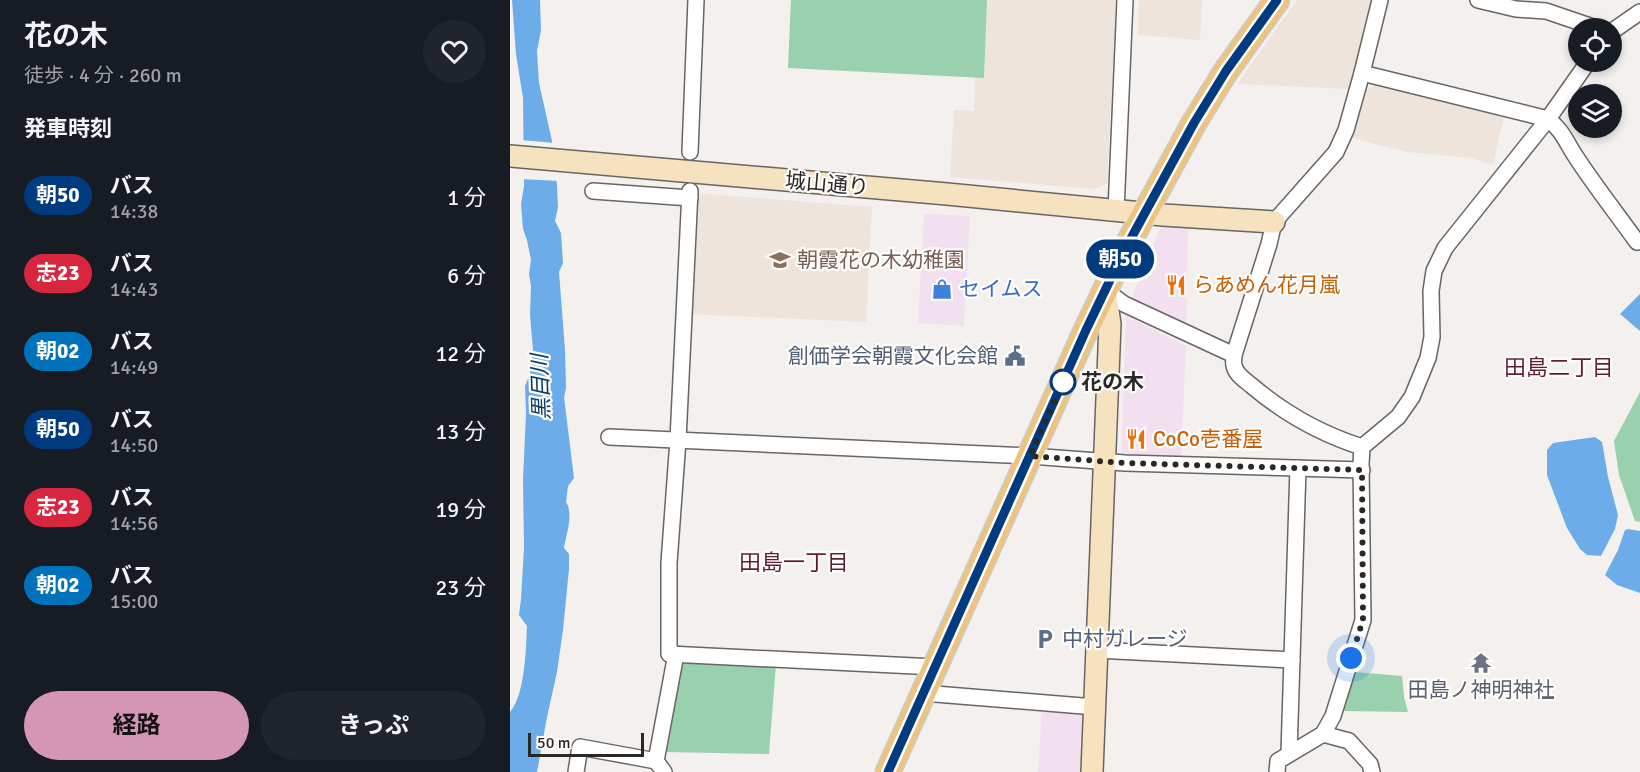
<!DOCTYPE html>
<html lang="ja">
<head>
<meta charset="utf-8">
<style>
	:root { --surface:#171b24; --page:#20242c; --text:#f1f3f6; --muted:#9ea1a6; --accent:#d496b2 }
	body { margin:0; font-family:Signika,"Noto Sans JP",sans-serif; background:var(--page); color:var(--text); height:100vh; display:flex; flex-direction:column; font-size:22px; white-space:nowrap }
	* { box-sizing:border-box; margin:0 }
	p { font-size:20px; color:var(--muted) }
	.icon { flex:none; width:33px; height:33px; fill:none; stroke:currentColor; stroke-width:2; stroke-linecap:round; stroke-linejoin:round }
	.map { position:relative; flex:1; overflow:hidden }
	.panel { display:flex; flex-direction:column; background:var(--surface); width:510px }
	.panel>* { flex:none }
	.badge { padding:0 12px; border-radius:20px; font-size:21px; line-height:39px }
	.controls { position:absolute; left:1058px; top:18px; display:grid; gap:12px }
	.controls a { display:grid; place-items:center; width:54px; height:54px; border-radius:50%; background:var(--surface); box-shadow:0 3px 9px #0003; font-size:30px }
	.scale { position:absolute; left:18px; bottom:15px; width:116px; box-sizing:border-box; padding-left:6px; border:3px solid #2a2827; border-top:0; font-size:16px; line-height:21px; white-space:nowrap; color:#2a2827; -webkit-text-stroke:4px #fffdfc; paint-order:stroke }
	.you { position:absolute; width:30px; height:30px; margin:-15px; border:4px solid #fff; border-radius:50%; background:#1a73e8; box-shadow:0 0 0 9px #1a73e833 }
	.map>.badge { position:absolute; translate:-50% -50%; box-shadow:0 0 0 3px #fff }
	h2 { padding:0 24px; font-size:22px; line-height:54px }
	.round { display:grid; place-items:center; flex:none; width:63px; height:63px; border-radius:32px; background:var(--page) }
	.summary { display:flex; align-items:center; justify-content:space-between; height:102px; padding:0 24px }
	h1 { font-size:28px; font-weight:700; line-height:45px }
	.action { display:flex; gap:12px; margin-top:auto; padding:12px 24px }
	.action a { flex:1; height:69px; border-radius:36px; background:var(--accent); color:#111; font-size:24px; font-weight:700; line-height:69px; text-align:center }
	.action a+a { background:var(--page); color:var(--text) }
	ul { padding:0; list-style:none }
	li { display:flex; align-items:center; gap:18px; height:78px; padding:0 24px }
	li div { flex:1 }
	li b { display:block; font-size:22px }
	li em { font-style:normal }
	li .badge { min-width:66px; font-weight:700; text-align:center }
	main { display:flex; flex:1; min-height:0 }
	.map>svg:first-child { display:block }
</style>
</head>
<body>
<main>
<section class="panel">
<div class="summary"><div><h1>花の木</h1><p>徒歩 · 4 分 · 260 m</p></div><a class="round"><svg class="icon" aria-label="heart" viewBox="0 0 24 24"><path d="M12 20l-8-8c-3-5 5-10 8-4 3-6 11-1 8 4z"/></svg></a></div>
<h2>発車時刻</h2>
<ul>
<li><span class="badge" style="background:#003b80;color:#fff">朝50</span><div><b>バス</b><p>14:38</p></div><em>1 分</em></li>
<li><span class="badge" style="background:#d7263d;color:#fff">志23</span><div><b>バス</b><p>14:43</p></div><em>6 分</em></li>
<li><span class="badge" style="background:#0072bc;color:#fff">朝02</span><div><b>バス</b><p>14:49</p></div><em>12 分</em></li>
<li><span class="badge" style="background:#003b80;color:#fff">朝50</span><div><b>バス</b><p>14:50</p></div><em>13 分</em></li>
<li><span class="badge" style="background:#d7263d;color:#fff">志23</span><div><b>バス</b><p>14:56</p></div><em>19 分</em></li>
<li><span class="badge" style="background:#0072bc;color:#fff">朝02</span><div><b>バス</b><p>15:00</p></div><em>23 分</em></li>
</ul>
<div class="action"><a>経路</a><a>きっぷ</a></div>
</section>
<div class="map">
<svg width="1130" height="772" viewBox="0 0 1130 772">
	<rect width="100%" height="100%" fill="#f3f0ed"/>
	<g fill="#f2e0f1">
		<path d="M414,214l46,2 -6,110 -46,-3z"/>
		<path d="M652,224l26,2 -2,100 -55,-27z"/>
		<path d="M616,316l60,30 -5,111 -60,-2z"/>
		<path d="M532,707l41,3 -2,62h-43z"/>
	</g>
	<g fill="#efe4dc">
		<path d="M477,0h129l-9,184 -13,5 -144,-12 4,-67 20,1 1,-34h9z"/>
		<path d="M629,0h63l-2,40 -62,-5z"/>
		<path d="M787,0h77l-23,89 -114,-5z"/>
		<path d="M864,85l130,31 -11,49 -22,-7 -64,-6 -55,-14 15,-49z"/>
		<path d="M184,193l178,14 -6,115 -178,-8z"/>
	</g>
	<g fill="#99d0ad">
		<path d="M281,0h196l-3,78 -196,-10z"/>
		<path d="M1130,392v130l-5,-1 -16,-46 -5,-34z"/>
		<path d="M173,662l93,2 -7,90 -104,-2z"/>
		<path d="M845,672l47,4 2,21 4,15 -64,-1z"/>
	</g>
	<g fill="#6cade9">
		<path d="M2,0h28l1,30 -4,21 2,32 13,58 5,44 1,22 -3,14 6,12 2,30 -4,9 6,78 1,38 -2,9 10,81 -6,8 -2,16c8,13 0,32 -2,46l5,6v15l-6,61 -6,42 -10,45 -10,55h-27v-60c15,-17 16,-63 17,-86l-8,-11 2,-16 3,-51 -1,-69 3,-65 -1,-28 5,-12 3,-24 -3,-35 1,-29 -2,-12 2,-14 -4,-20 -4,-11 -2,-25 3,-18 -1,-88 -7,-44z"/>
		<path d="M1130,294v37l-20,-17z"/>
		<path d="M1085,437l7,5 6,35 10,38 -3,14 -14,27 -14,-1 -7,-6 -13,-21 -20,-53v-25l6,-7z"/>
		<path d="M1118,529l12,2v62l-23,-8 -12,-10 13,-25 7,-20z"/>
	</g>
	<path fill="#f3f0ed" d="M11,140l34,3 4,38 -38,-2z"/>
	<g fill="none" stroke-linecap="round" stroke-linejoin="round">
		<g stroke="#686562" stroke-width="18">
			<g id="street">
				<path d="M968,0l38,9 30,2 50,17"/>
				<path d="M1101,32l29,-20"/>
				<path d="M852,73l186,46c15,12 18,23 28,38 19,29 41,57 61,85"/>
				<path d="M180,152l6,-152"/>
				<path d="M83,191l97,7"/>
				<path d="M180,191l-12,249 -9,123v91l266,13"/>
				<path d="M606,211l9,-211"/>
				<path d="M595,290l19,14 110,51"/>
				<path d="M99,437l421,19 95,7 237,7"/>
				<path d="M852,447c-41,-13 -78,-34 -110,-61 -7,-6 -17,-12 -18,-21 -1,-3 0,-7 0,-10l35,-111 5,-22 62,-70 10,-22 16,-57 18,-73"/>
				<path d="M587,650l195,10"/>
				<path d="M413,693l172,14"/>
				<path d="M813,734l26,7 21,23 2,8"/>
				<path d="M779,753l9,-285"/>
				<path d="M66,772l4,-25 76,14"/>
				<path d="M154,772l-8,-11 20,-107"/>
				<path d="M767,772l1,-11 45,-27 10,-18 30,-96 -2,-156 1,-17 36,-30 14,-20 16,-39 4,-21 -1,-46 3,-20 11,-23 103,-129 40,-57"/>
			</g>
		</g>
		<g stroke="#686562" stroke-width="24">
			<g id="secondary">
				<path d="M0,156l437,38 216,21 111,7"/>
				<path d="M582,772l18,-448 -5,-34"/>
			</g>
		</g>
		<g stroke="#cccbcb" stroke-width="27">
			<path id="primary" d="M378,772l198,-442 37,-77 71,-130 32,-52 51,-71"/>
		</g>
		<use href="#street" stroke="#fff" stroke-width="15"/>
		<use href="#secondary" stroke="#f6e2bf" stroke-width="21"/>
		<use href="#primary" stroke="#ecc47f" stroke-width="24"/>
	</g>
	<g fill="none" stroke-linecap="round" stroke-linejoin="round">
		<g stroke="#fff" stroke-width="14">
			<path id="line" d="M378,772l198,-442 37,-77 71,-130 32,-52 51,-71"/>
		</g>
		<use href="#line" stroke="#003b80" stroke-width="9"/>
		<path stroke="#2a2827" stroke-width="6" stroke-dasharray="0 10.8" d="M553,382l-33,74 95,7 237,7 1,150 -12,38"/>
	</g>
	<defs>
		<g id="school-bare" transform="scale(1.62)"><path d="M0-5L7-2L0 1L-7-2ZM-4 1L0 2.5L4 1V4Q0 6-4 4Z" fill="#8d6e63" stroke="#fffdfc" stroke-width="2.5" paint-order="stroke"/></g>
		<g id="restaurant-bare" transform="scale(1.62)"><path d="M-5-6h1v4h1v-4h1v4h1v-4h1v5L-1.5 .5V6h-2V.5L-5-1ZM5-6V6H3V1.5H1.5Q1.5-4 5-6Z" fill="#e8710a" stroke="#fffdfc" stroke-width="2.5" paint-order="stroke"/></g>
		<g id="shop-bare" transform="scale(1.62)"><path d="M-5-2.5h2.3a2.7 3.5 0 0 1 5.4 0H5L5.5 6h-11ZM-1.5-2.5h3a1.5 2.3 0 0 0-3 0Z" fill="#3f7fe0" stroke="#fffdfc" stroke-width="2.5" paint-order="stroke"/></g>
		<g id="civic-bare" transform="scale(1.62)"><path d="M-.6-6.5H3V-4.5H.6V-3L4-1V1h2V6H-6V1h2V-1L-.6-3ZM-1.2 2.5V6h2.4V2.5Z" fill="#5c6f8a" stroke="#fffdfc" stroke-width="2.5" paint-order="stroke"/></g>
		<g id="parking-bare" transform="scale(1.62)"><path d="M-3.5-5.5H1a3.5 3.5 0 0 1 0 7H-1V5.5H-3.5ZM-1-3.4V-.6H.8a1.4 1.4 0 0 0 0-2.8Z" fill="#5c6f8a" stroke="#fffdfc" stroke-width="2.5" paint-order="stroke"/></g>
		<g id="temple-bare" transform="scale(1.62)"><path d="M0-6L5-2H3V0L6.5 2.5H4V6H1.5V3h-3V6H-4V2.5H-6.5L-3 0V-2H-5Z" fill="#6b7280" stroke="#fffdfc" stroke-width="2.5" paint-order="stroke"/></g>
	</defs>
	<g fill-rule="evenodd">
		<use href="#school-bare" x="270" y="260"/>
		<use href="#restaurant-bare" x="666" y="285"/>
		<use href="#shop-bare" x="432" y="289"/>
		<use href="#civic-bare" x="505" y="356"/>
		<use href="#restaurant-bare" x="626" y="439"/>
		<use href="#parking-bare" x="535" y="639"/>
		<use href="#temple-bare" x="971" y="663"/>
	</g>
	<circle fill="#fff" stroke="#003b80" stroke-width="3" cx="553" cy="382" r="12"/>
	<g text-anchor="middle" stroke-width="4.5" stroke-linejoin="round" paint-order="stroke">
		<g font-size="21" fill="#2a2827" stroke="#fffdfc">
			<text transform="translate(317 184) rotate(5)" y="7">城山通り</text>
		</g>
		<g font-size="21" fill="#785e54" stroke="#fffdfc" text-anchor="start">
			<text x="287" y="267">朝霞花の木幼稚園</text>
		</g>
		<g font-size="21" fill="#c56008" stroke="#fffdfc" text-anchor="start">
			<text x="683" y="292">らあめん花月嵐</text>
			<text x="643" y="446">CoCo壱番屋</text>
		</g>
		<g font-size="21" fill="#366cbe" stroke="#fffdfc" text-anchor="start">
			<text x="449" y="296">セイムス</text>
		</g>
		<g font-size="21" fill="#4e5e75" stroke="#fffdfc" text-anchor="end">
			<text x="488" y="363">創価学会朝霞文化会館</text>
			<text x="552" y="646" text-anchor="start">中村ガレージ</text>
		</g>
		<g font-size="21" font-weight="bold" fill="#2a2827" stroke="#fffdfc" text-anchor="start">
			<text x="571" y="389">花の木</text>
		</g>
		<g font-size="21" fill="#5b616d" stroke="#fffdfc">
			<text x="971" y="697">田島ノ神明神社</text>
		</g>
		<g font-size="22" fill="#5f1c35" stroke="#fffdfc">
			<text x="1049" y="375">田島二丁目</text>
			<text x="284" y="570">田島一丁目</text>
		</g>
		<g font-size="22" font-style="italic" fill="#0c3d64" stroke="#fffdfc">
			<text transform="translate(30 387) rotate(-92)" y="8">黒目川</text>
		</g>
	</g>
</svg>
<div class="controls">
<a><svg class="icon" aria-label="locate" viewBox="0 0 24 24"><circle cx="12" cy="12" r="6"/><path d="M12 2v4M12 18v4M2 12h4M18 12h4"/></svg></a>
<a><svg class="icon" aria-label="layers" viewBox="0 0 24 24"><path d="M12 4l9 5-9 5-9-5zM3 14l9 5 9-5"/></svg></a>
</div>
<div class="scale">50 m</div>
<div class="you" style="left:841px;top:658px"></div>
<b class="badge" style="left:610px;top:259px;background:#003b80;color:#fff">朝50</b>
</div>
</main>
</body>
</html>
